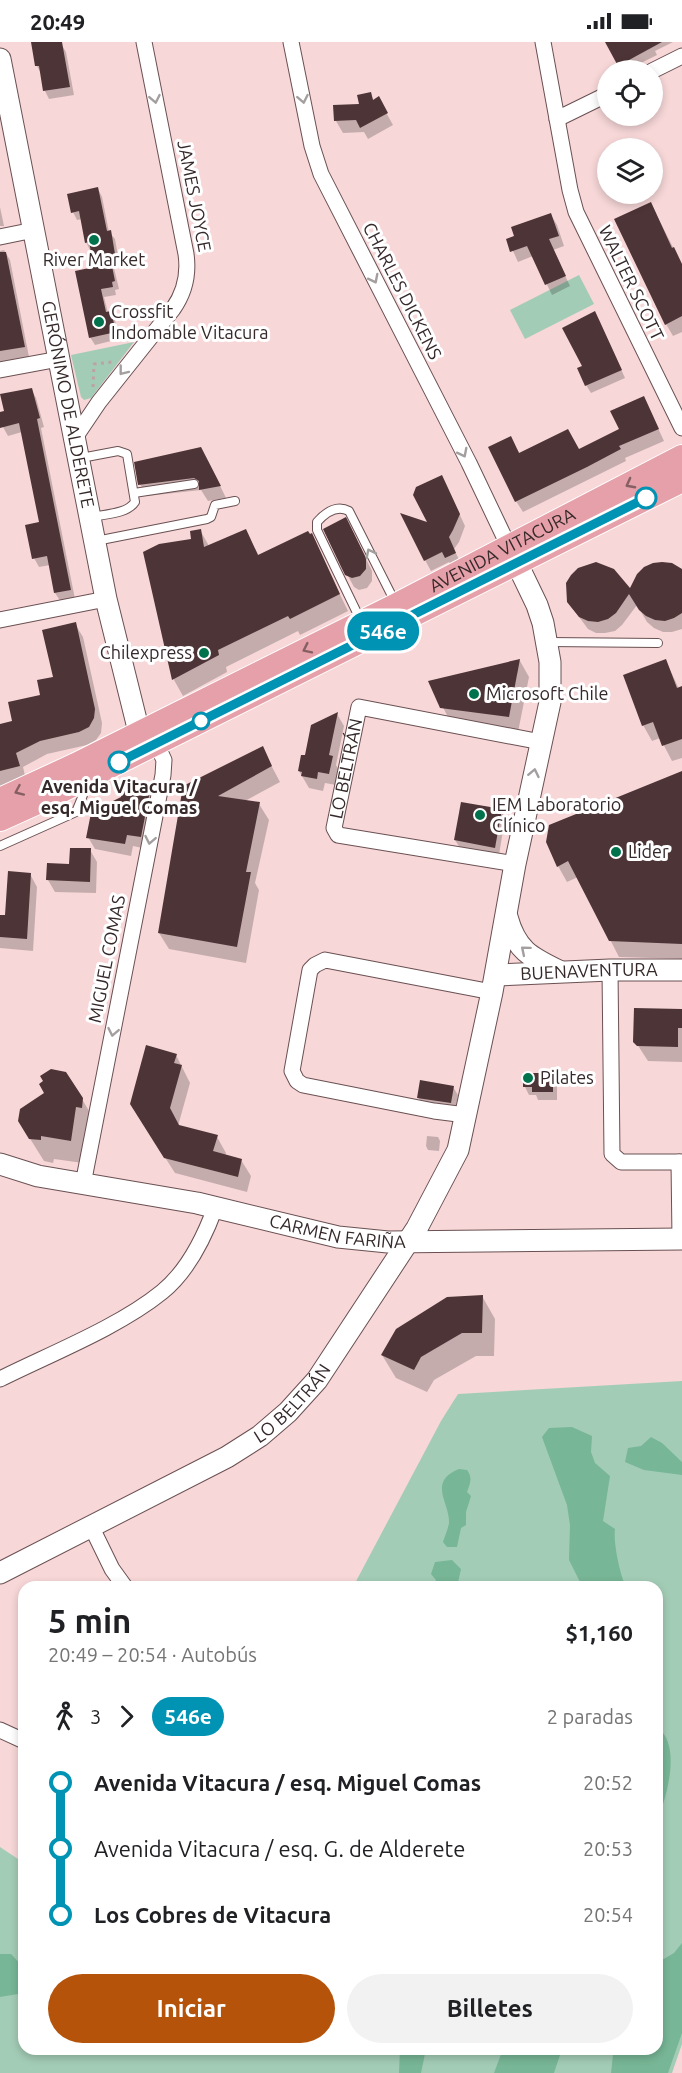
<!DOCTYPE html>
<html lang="es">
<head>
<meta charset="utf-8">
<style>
	:root { --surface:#fff; --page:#f2f2f2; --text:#202124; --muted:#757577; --accent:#b45309 }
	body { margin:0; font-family:Ubuntu,sans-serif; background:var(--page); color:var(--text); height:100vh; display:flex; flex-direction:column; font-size:22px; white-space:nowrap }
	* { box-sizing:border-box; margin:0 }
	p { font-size:20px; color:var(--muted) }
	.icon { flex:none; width:33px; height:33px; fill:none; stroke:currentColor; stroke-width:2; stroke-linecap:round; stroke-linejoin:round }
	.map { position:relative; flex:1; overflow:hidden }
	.panel { position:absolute; left:18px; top:1539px; width:645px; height:474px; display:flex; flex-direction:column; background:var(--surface); border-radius:18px; box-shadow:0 3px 9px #0003 }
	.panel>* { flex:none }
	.badge { padding:0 12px; border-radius:20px; font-size:21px; line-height:39px }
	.buttons { position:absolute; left:597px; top:18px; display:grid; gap:12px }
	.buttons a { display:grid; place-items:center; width:66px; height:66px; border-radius:50%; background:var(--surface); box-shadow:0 3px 9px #0003; font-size:30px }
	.map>.badge { position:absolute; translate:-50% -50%; box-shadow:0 0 0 3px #fff }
	.legs { display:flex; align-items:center; gap:9px; height:66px; padding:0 30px; font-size:20px }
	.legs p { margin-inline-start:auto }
	.overview { display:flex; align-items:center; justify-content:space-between; height:102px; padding:0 30px }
	h1 { font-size:33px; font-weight:600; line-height:45px }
	.action { display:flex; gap:12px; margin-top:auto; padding:12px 30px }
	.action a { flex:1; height:69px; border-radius:36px; background:var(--accent); color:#fff; font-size:24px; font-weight:600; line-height:69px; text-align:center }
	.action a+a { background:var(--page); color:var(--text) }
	ul { padding:0 30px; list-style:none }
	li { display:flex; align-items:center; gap:21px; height:66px; font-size:22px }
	li i { display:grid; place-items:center; width:9px; height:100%; margin:0 8px; background:currentColor }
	li i::after { content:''; width:15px; height:15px; margin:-8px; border:4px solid; border-radius:50%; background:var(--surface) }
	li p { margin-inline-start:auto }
	li:first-child i { background:linear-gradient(#0000 50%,currentColor 0) }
	li:last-child i { background:linear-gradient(currentColor 50%,#0000 0) }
	.status { display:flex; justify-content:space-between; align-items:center; height:42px; padding:0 30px; background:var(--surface); direction:ltr }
	.status svg { height:16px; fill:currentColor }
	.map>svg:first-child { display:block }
</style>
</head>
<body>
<div class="status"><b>20:49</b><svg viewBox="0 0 49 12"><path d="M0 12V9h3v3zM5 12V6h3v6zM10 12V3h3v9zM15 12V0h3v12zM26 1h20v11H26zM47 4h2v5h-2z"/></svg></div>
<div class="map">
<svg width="682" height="2031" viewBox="0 0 682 2031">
	<rect width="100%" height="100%" fill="#f7d7d8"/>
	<g fill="#a3ccb6">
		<path d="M579,233l15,29 -69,35 -15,-29z"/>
		<path d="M134,300l-43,56 -7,2 -3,-3 -10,-42z"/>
		<path d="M682,1339v663l-10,29h-672v-226l24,16v186h633v-462h-304l88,-166 17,-27z"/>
	</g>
	<g fill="#77b696">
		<path d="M572,1385l20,9 -1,16 4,11 15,13 -7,45 12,8c-2,13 5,46 11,58h-41l-4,-3 -12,-24 1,-35 -3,-20 -25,-68 7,-9z"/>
		<path d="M651,1395l11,6 20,19v13l-38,-5 -19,-8 3,-14 13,-2z"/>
		<path d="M459,1427l8,1c6,8 3,14 0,22l4,4 -5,16v13l-5,3 -4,19h-10l-4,-5c2,-6 5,-13 6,-19 1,-20 -22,-41 10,-54z"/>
		<path d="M452,1518l9,9 -4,18h-24l3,-7 -5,-6 4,-12z"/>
		<path d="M657,1685c25,18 10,69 0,94z"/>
		<path d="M682,1901v90l-14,40h-57l2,-18 5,-6h39v-86l17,-10z"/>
		<path d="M0,1912h11l13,14v25l-24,4z"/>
		<path d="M400,2007h26l-5,24h-22z"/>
		<path d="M503,2007h59l-8,24h-60z"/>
	</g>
	<g fill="#0003">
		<path d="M33,0l28,2 5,8 8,43 -25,4 -4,-8 -3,-16 -5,-9z"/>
		<path d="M607,0h66l-18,9 2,4 -30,15h-5z"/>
		<path d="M370,52l4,7 4,-3 15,27 -25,14 -4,-7 -21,1 -7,-12 -1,-14 26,-1z"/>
		<path d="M98,147l4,8 7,35 6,7 5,28 -6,1 5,21 -4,1 1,5 -12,2 4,16 3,-1 4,8 4,19 -24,6 -5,-8 6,-69 -4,-18h-2l-4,-8 -4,-23 -5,1 -4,-8z"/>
		<path d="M651,162l31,61v67l-9,4 -7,-12z"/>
		<path d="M0,165l4,19h-4z"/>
		<path d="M551,173l6,10 7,21 -11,4 17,36 -18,9 -19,-39 -15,6 -10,-22z"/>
		<path d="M4,208l6,10 19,97 -29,5v-111z"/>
		<path d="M599,278l26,58 -34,15 -5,-8 -2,-18z"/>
		<path d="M31,347l5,9 8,29 -3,1 34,171 -14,3 -6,-9 -5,-28 -11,2 -5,-9 7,-35 -19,-91 -14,4 -5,-9 -3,-11v-2l5,-1z"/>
		<path d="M644,356l20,43 -39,17 1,3 -103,51 -7,-11 1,-52 3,5 59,-3 42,-21z"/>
		<path d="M208,419l18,37 -18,3 -7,-11 -54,6 -7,-12z"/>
		<path d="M447,445l18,39 -6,16 -5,7 7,15 -9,4 -3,-6 -18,9 -6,-11 5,-35z"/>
		<path d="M200,488l9,16 36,-15 14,25 52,-21 37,76 -48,24 -2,-4 -72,36 1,5 -44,24 -9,-16 -29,-127 48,-13z"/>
		<path d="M352,489l20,40v10l-5,7 -8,2 -5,-3 -7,-13z"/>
		<path d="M682,530v57l-10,3h-9l-9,-4 -7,-6 -10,-17 -15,20 -7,6 -10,2h-9l-8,-4 -20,-27 63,-12z"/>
		<path d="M75,582l8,13 19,86 -1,10 -5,7 -9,5 -40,9 -24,13 3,13 -26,6v-60l14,-4 28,-26 12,-18z"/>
		<path d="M520,619l9,16 -11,55 -67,-9 -21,-41z"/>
		<path d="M666,619l13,28 3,-1v70l-10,3 -12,-23 -8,3 -9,-16z"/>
		<path d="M337,672l7,12 -8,39 3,5 -3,15 -11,-2 -2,8 -14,-3 -10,-17 7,-14z"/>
		<path d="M262,706l18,34 -35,19 14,3 10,16 -14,63 4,7 -13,73 -77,-14 -10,-16 26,-146z"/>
		<path d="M682,730v187l-63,-2 -41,-80 -11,5 -9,-16z"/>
		<path d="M150,745l7,13 -10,49 -14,-3 -2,10 -36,-7 -7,-12 8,-21 43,-27z"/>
		<path d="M501,768l4,8 -6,37 -39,-7 -5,-8z"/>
		<path d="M90,808l7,12 -1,31 -41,-1 -7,-12v-15h23z"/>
		<path d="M30,832l7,13 -4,64 -33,-3v-31h7z"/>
		<path d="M682,968v52l-34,-1 -13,-20z"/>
		<path d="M176,1013l14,28 -12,43 39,11 9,16 -1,3 16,4 10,16 -4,16 -72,-19 -34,-53z"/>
		<path d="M525,1032l27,1 5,7v18h-19l-2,-5h-7l-4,-8z"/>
		<path d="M453,1045l5,8 -3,16 -32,-6 -5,-8z"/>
		<path d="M82,1057l14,24 -13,40 -29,-4 -1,4 -9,-2 -25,-40z"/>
		<path d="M427,1094l11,1 2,4 -1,10 -11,-1 -2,-4z"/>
		<path d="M482,1254l13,23 -1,37h-18l-42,24 -7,12 -31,-14 -14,-23z"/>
	</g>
	<g fill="#4d3436">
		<path d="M31,0h31l8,45 -27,4 -4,-25h-4z"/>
		<path d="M605,0h57l-44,24z"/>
		<path d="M371,50l2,8 6,-4 9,17 -28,15 -4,-8 -22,1 -1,-16 26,-1 -2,-9z"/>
		<path d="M98,145l9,44 4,-1 5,30 -5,1 4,20 -3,1 1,5 -12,2 5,23 5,-1 5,21 -27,6 -14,-67 19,-4 -5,-25 -4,1 -6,-32 -8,2 -4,-19z"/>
		<path d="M651,160l21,46 2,-1 8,17v52l-17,9 -51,-106z"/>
		<path d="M551,171l8,23 -10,3 17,37 -21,9 -18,-39 -17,6 -4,-13 8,-3 -3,-9z"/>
		<path d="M0,210h6l19,95 -25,4z"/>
		<path d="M595,269l27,59 -37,16 -8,-18 5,-2 -20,-38z"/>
		<path d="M32,346l8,30 -3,1 34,171 -17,3 -7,-37 -15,3 -7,-34 14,-3 -20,-99 -19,5v-16l4,-1 -4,-17z"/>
		<path d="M644,354l15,33 -40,17 2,3 -34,18 -72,35 -27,-55 23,-11 8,17 49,-24 11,20 40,-20 -9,-18z"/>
		<path d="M201,405l20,39 -22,4v-9l-5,-3 -56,7 -4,-23z"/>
		<path d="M442,433l18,39 -7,16 -4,7 7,16 -11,5 -3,-6 -18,9 -24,-48 27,9 -14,-27 3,-8z"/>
		<path d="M346,475l20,41v11l-6,7 -8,2 -7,-3 -22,-46z"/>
		<path d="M201,487l3,18 42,-18 12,26 50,-24 2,3 2,-1 28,61 -50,25 -2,-3 -70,34 1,5 -47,25 -29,-128 16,-8 32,-5 -1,-8z"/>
		<path d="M596,520l18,7 16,19 7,-14 7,-7 9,-4 9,-1 10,1 10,6v44l-8,5 -9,3 -10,-1 -9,-4 -7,-6 -10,-16 -13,19 -8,6 -10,3 -10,-1 -9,-4 -12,-15 -1,-19 5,-8 7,-7z"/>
		<path d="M76,580l19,87 -1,9 -5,9 -10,5 -39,9 -24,12 4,13 -20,5v-47l12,-3 -4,-19 32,-7 -3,-15 16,-3 -11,-47z"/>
		<path d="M520,617l-11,58 -69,-9 -12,-27z"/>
		<path d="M666,617l11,29 5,-2v53l-20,7 -9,-24 -11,4 -19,-51z"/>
		<path d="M338,670l-9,43 4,1 -4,18 -11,-2 -1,7 -16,-3 1,-4 -4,-1 3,-16h4l6,-30z"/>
		<path d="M263,704l9,20 -54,30 42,6 -14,70h5l-14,75 -79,-14 25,-147z"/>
		<path d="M682,729v173l-73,-3 -41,-80 -11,6 -11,-25 3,-17z"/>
		<path d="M124,742l14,3v-3l13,2 -10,51 -14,-2 -2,9 -39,-6 5,-25 4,1 2,-5 24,-12z"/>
		<path d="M461,760l41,7 -7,39 -41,-8z"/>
		<path d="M70,806h21l-1,34 -44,-2 1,-17 22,1z"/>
		<path d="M8,829l23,2 -4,66 -27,-2v-22h5z"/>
		<path d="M634,966l48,1v19h-4v19l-41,-1 -4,-4z"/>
		<path d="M146,1003l31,9 -3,9 8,2 -12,43 9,17 39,10 -5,16 29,8 -4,18 -74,-19 -34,-54z"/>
		<path d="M51,1027l15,3 17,26 -1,10 -6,-1 -5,34 -30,-5v4l-12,-1 -11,-18 2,-12 24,-16 -5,-9 4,-3 -3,-5z"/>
		<path d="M523,1031h30v19h-21v-5h-9z"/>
		<path d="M420,1038l34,6 -3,17 -34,-5z"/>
		<path d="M483,1253l-1,38h-20l-41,24 -7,13 -33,-15 15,-26 51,-32z"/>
	</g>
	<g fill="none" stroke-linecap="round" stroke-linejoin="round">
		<g stroke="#6a5052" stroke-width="10">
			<g id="lane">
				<path d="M81,416l37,-7 9,3 8,48c-8,12 -30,12 -43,15"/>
				<path d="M134,451l60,-9"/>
				<path d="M96,499l111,-22 4,-2 4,-12 20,-4"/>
				<path d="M360,577l-43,-89v-8c8,-9 19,-18 32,-11l47,93"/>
				<path d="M548,600l110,1"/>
				<path d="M0,804l76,-34 7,-17 -1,-10"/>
			</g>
		</g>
		<g stroke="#6a5052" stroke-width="17">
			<g id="street">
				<path d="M291,0l21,104 9,28 148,289 40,84"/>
				<path d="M543,0l27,148 6,22 106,216"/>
				<path d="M652,29l30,-15"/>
				<path d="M557,77l51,-25"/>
				<path d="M0,195l34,-7"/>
				<path d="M0,328l59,-11"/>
				<path d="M74,397l25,-37 74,-93c12,-17 16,-34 13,-55l-42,-212"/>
				<path d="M0,578l106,-21"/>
				<path id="s1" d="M515,822l-177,-29 -4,-7 25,-121 182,35"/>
				<path d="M610,928l2,184 9,8h61"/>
				<path d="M466,1073l-32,-4 -131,-26 -6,-4 -5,-10 18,-101 5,-5 10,-5 167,32"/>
				<path d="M679,1120l1,77"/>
				<path d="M83,1142l80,-409 1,-15 -8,-17"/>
				<path d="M0,1337c50,-25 119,-52 162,-87 26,-21 42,-54 53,-84"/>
				<path d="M92,1486l20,41 13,18"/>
				<path d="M0,1688l24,11"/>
			</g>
		</g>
		<g stroke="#6a5052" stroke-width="23">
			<g id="secondary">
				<path id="s2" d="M0,17l106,540 37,149"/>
				<path d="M507,875c9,33 23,40 52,54"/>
				<path id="s3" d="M496,933l114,-5h72"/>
				<path id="s4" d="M0,1122l38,12 159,27 141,34 50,5 294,-3"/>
				<path id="s5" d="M0,1531l227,-116 33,-21 28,-24 29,-32 100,-152 41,-78 34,-158 23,-128 35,-162v-40l-7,-39 -6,-18 -27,-56"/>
			</g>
		</g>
		<g stroke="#fff" stroke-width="26">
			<g id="primary">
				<path id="s6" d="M0,758l76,-35 321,-160 285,-148"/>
				<path d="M0,777l42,-19 640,-320"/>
			</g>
		</g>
		<path stroke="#bca2a3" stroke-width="3" stroke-dasharray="3 4.5" stroke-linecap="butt" d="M93,345l1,-23 18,-2"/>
		<use href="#lane" stroke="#fff" stroke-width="8"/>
		<use href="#street" stroke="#fff" stroke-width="15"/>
		<use href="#secondary" stroke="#fff" stroke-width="21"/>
		<use href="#primary" stroke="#e6a0a9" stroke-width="24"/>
	</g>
	<defs><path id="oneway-chevron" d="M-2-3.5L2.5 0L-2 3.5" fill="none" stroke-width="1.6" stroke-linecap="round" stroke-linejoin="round" transform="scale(1.5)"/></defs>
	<g stroke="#a49f9f">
		<use href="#oneway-chevron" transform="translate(155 57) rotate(79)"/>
		<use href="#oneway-chevron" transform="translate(303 57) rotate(79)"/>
		<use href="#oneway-chevron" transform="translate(374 237) rotate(63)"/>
		<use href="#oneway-chevron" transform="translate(123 329) rotate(128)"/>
		<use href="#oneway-chevron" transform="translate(463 411) rotate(63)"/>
		<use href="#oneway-chevron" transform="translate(370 511) rotate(-117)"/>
		<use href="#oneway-chevron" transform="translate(534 731) rotate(-78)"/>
		<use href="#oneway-chevron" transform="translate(150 798) rotate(101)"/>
		<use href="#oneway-chevron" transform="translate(525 908) rotate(-140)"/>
		<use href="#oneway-chevron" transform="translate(113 990) rotate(101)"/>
	</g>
	<g stroke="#855f63">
		<use href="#oneway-chevron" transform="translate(630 442) rotate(152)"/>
		<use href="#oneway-chevron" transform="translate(307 607) rotate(154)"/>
		<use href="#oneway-chevron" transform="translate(19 749) rotate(156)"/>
	</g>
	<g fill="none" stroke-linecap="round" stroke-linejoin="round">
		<g stroke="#fff" stroke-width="14">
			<path id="line-1" d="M119,720l527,-264"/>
		</g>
		<use href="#line-1" stroke="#0093b3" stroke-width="9"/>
	</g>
	<g fill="#00734d" stroke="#fff" stroke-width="2">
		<circle cx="94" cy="198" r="6"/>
		<circle cx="99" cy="280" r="6"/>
		<circle cx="204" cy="611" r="6"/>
		<circle cx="474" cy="652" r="6"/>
		<circle cx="480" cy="773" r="6"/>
		<circle cx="616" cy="810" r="6"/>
		<circle cx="528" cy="1036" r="6"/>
	</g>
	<g fill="#fff" stroke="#0093b3" stroke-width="3">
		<circle cx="646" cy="456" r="10"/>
		<circle cx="201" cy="679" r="8"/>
		<circle cx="119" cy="720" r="10"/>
	</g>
	<g text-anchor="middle" stroke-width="6" stroke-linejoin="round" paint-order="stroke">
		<g font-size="18" fill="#35292a" stroke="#fff">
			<text transform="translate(194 154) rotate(79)" y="6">JAMES JOYCE</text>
			<text transform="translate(631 241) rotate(64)" y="6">WALTER SCOTT</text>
			<text transform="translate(402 249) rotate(63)" y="6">CHARLES DICKENS</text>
			<text dy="6" stroke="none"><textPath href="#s2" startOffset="352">GERÓNIMO DE ALDERETE</textPath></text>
			<text dy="6" stroke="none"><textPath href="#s6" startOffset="561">AVENIDA VITACURA</textPath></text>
			<text dy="6" stroke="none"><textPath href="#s1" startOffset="248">LO BELTRÁN</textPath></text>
			<text transform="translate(107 917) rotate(-79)" y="6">MIGUEL COMAS</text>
			<text dy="6" stroke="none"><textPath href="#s3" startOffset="93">BUENAVENTURA</textPath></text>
			<text dy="6" stroke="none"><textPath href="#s4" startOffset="345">CARMEN FARIÑA</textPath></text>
			<text dy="6" stroke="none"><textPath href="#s5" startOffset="340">LO BELTRÁN</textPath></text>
		</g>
		<g font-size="18" fill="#35292a" stroke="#fff" text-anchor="start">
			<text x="94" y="224" text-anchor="middle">River Market</text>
			<text x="111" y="276">Crossfit<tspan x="111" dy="21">Indomable Vitacura</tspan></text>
			<text x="192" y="617" text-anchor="end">Chilexpress</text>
			<text x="486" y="658">Microsoft Chile</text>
			<text x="492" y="769">IEM Laboratorio<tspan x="492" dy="21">Clínico</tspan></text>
			<text x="628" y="816">Lider</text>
			<text x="540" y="1042">Pilates</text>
		</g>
		<g font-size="18" font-weight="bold" fill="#35292a" stroke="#fff">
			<text x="119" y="751">Avenida Vitacura /<tspan x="119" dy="21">esq. Miguel Comas</tspan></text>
		</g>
	</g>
</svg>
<div class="buttons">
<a><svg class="icon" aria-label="locate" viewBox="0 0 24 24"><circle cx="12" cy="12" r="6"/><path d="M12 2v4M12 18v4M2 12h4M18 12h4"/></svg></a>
<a><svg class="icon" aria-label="layers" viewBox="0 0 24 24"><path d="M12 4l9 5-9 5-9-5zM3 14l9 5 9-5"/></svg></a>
</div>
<b class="badge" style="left:383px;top:589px;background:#0093b3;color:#fff">546e</b>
<section class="panel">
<div class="overview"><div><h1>5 min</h1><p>20:49 – 20:54 · Autobús</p></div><b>$1,160</b></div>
<div class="legs"><svg class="icon" aria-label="walk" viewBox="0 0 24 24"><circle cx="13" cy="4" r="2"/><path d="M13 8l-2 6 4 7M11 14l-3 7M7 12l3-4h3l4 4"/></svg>3<svg class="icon" aria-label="forward" viewBox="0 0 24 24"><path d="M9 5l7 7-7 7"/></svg><b class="badge" style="background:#0093b3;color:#fff">546e</b><p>2 paradas</p></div>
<ul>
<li><i style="color:#0093b3"></i><b>Avenida Vitacura / esq. Miguel Comas</b><p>20:52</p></li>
<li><i style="color:#0093b3"></i><span>Avenida Vitacura / esq. G. de Alderete</span><p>20:53</p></li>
<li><i style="color:#0093b3"></i><b>Los Cobres de Vitacura</b><p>20:54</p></li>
</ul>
<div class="action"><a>Iniciar</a><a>Billetes</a></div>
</section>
</div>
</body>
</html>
